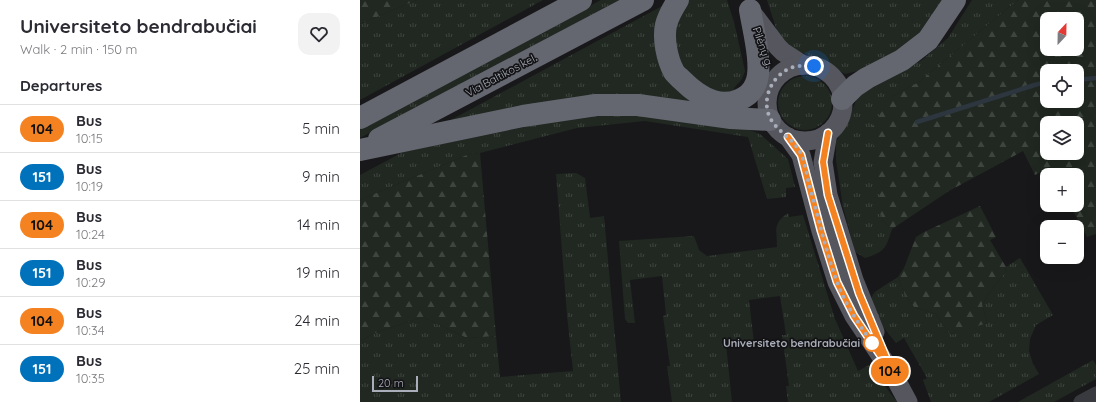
<!DOCTYPE html>
<html lang="en">
<head>
<meta charset="utf-8">
<style>
	:root { --surface:#fff; --page:#f2f2f3; --text:#2b2b33; --muted:#7c7c81; --line:#e1e1e2 }
	body { margin:0; font-family:Quicksand,sans-serif; background:var(--page); color:var(--text); height:100vh; display:flex; flex-direction:column; font-size:15px; white-space:nowrap }
	* { box-sizing:border-box; margin:0 }
	p { font-size:13px; color:var(--muted) }
	.icon { flex:none; width:22px; height:22px; fill:none; stroke:currentColor; stroke-width:2; stroke-linecap:round; stroke-linejoin:round }
	.map { position:relative; flex:1; overflow:hidden }
	.drawer { display:flex; flex-direction:column; background:var(--surface); width:360px }
	.drawer>* { flex:none }
	.badge { padding:0 8px; border-radius:13px; font-size:14px; line-height:26px }
	.needle { width:26px; rotate:22deg }
	.controls { position:absolute; left:680px; top:12px; display:grid; gap:8px }
	.controls a { display:grid; place-items:center; width:44px; height:44px; border-radius:8px; background:var(--surface); box-shadow:0 4px 16px #0002; font-size:20px }
	.scale { position:absolute; left:12px; bottom:10px; width:46px; box-sizing:border-box; padding-left:4px; border:2px solid #aaaeba; border-top:0; font-size:11px; line-height:14px; white-space:nowrap; color:#aaaeba; -webkit-text-stroke:3px #131315; paint-order:stroke }
	.you { position:absolute; width:20px; height:20px; margin:-10px; border:3px solid #fff; border-radius:50%; background:#1a73e8; box-shadow:0 0 0 6px #1a73e833 }
	.map>.badge { position:absolute; translate:-50% -50%; box-shadow:0 0 0 2px #fff }
	h2 { padding:0 20px; font-size:15px; line-height:36px }
	.round { display:grid; place-items:center; flex:none; width:42px; height:42px; border-radius:12px; background:var(--page) }
	.summary { display:flex; align-items:center; justify-content:space-between; height:68px; padding:0 20px }
	h1 { font-size:19px; font-weight:700; line-height:30px }
	ul { padding:0; list-style:none }
	li { display:flex; align-items:center; gap:12px; height:48px; padding:0 20px; border-top:1px solid var(--line) }
	li div { flex:1 }
	li b { display:block; font-size:15px }
	li em { font-style:normal }
	li .badge { min-width:44px; font-weight:700; text-align:center }
	main { display:flex; flex:1; min-height:0 }
	.map>svg:first-child { display:block }
</style>
</head>
<body>
<main>
<section class="drawer">
<div class="summary"><div><h1>Universiteto bendrabučiai</h1><p>Walk · 2 min · 150 m</p></div><a class="round"><svg class="icon" aria-label="heart" viewBox="0 0 24 24"><path d="M12 20l-8-8c-3-5 5-10 8-4 3-6 11-1 8 4z"/></svg></a></div>
<h2>Departures</h2>
<ul>
<li><span class="badge" style="background:#f58220;color:#111">104</span><div><b>Bus</b><p>10:15</p></div><em>5 min</em></li>
<li><span class="badge" style="background:#0072bc;color:#fff">151</span><div><b>Bus</b><p>10:19</p></div><em>9 min</em></li>
<li><span class="badge" style="background:#f58220;color:#111">104</span><div><b>Bus</b><p>10:24</p></div><em>14 min</em></li>
<li><span class="badge" style="background:#0072bc;color:#fff">151</span><div><b>Bus</b><p>10:29</p></div><em>19 min</em></li>
<li><span class="badge" style="background:#f58220;color:#111">104</span><div><b>Bus</b><p>10:34</p></div><em>24 min</em></li>
<li><span class="badge" style="background:#0072bc;color:#fff">151</span><div><b>Bus</b><p>10:35</p></div><em>25 min</em></li>
</ul>
</section>
<div class="map">
<svg width="736" height="402" viewBox="0 0 736 402">
	<defs>
		<pattern id="grass-tufts" width="24" height="20" patternUnits="userSpaceOnUse"><rect width="24" height="20" fill="#202821"/><path d="M3 7l-1-3M5 7V3M7 7l1-3M15 17l-1-3M17 17v-4M19 17l1-3" fill="none" stroke="#3e453f"/></pattern>
		<pattern id="forest-firs" width="22" height="20" patternUnits="userSpaceOnUse"><rect width="22" height="20" fill="#202821"/><path d="M5 1l3.5 6h-7zM16 11l3.5 6h-7z" fill="#3e453f"/></pattern>
	</defs>
	<rect width="100%" height="100%" fill="#18181a"/>
	<g fill="url(#grass-tufts)">
		<path d="M57,0h126l-183,100v-76z"/>
		<path d="M241,0h18l-259,138v-9z"/>
		<path d="M329,0h38l7,22 11,49 -3,8 -8,9 3,6 -22,-1 -31,-20 -8,-16 -3,-25 6,-19z"/>
		<path d="M407,0h177c-7,11 -14,23 -23,34 -17,22 -49,34 -76,40l-26,-15 -32,-12 -10,-16z"/>
		<path d="M612,0h47l-11,8 -89,74 -28,15 -9,123 10,9c-6,19 -7,23 -27,29l-10,-6 -12,-45 -7,-47v-18l13,-24 9,-22 64,-36 26,-22z"/>
		<path d="M304,5l-8,28 42,73 -64,-12 -47,3 -138,24z"/>
		<circle cx="445" cy="103" r="27"/>
		<path d="M272,112l115,17 13,5 28,25 7,28 -9,1v9l-19,2 -19,-62 -103,-16 -68,7 -97,25 -11,1 -109,46v-25l43,-23 175,-36z"/>
		<path d="M216,173l9,5 5,40 14,-2 17,186h-261v-61l17,-9 46,-15 44,21 29,-2 4,41 73,-6 -6,-56 -11,-141z"/>
		<path d="M428,213l1,4 14,-2 32,104 23,52 11,-6 28,37h-109l-2,-16h3l-7,-51h4l-6,-39 -31,4 5,43 -28,1 6,58h-60l-5,-36h3l-7,-50 3,-1 -4,-39 -32,4 5,43h-7l-3,-4 -6,-78 75,-5 5,14 8,6 70,-9c0,-17 -5,-23 11,-34z"/>
		<path d="M660,258l33,57 -17,10 -6,14 -1,12 4,13 6,10 -50,28h-58l-8,-22 4,-2 -23,-40 -8,5c-8,-11 -33,-37 -22,-50 4,-4 18,-12 24,-16l7,18 9,12 22,7 8,13 7,7 36,-11 -5,-19 10,-15 13,-16 1,-6z"/>
		<path d="M733,360l3,5v14l-42,23h-36z"/>
	</g>
	<g fill="url(#forest-firs)" fill-rule="evenodd">
		<path d="M0,0h57l-57,24z"/>
		<path d="M659,0h77v234l-9,3 -17,-32h7v-30h-23l-4,-8 -15,8 -12,-24 -74,40 -57,38 -10,-9 -11,-92 20,-31 28,-15 89,-74zM687,19h30v30h-30zM687,71h30v30h-30zM687,123h30v30h-30z"/>
		<path d="M120,153l16,183 -29,2 -44,-21 -46,15 -17,9v-141l109,-46z"/>
		<path d="M620,206l16,31 -6,3 16,27 -1,6 -13,16 -10,15 5,19 -36,12 -7,-8 -8,-13 -22,-7 -9,-12 -7,-18 6,-9 12,-31 8,-5z"/>
	</g>
	<g fill="none" stroke-linecap="round" stroke-linejoin="round">
		<g stroke="#2d363f" stroke-width="4.5">
			<path d="M717,80l19,-2"/>
			<path d="M557,122l121,-38 9,-1"/>
		</g>
		<path stroke="#393a3f" stroke-width="15" d="M721,402l15,-8"/>
		<g stroke="#55565e" stroke-width="19">
			<path d="M390,10l28,37 5,5 20,13"/>
			<circle cx="445" cy="103" r="38"/>
			<path d="M468,133l-5,29 5,33 26,85 21,52"/>
			<path d="M428,137l13,18 20,76 16,51 17,34 39,58 15,28"/>
		</g>
		<g stroke="#656770" stroke-width="22">
			<path d="M318,0c-5,8 -10,16 -12,25 -3,14 1,34 8,47 2,3 6,6 9,9 8,8 18,16 30,20 16,5 37,-1 43,-18 7,-17 -3,-54 -6,-73"/>
			<path d="M482,99l13,-13 12,-8 35,-18 26,-20 27,-40"/>
			<path d="M0,118l221,-118"/>
			<path d="M19,139l264,-139"/>
			<path d="M0,150l163,-34 73,-11h42l93,13 39,2"/>
		</g>
	</g>
	<g fill="none" stroke-linecap="round" stroke-linejoin="round">
		<g stroke="#fff" stroke-width="9">
			<path id="line" d="M428,137l13,18 20,76 16,51 17,34 39,58 -34,-81 -31,-98 -5,-33 5,-29"/>
		</g>
		<use href="#line" stroke="#f58220" stroke-width="6"/>
		<path stroke="#aaaeba" stroke-width="4" stroke-dasharray="0 7.2" d="M454,66c-8,0 -16,-1 -24,2 -15,7 -25,23 -23,40 3,22 27,28 35,48 4,10 5,22 8,32 9,32 16,64 27,94 8,22 22,42 35,61"/>
	</g>
	<circle fill="#fff" stroke="#f58220" stroke-width="2" cx="512" cy="343" r="8"/>
	<g text-anchor="middle" stroke-width="3.5" stroke-linejoin="round" paint-order="stroke">
		<g font-size="11" fill="#aaaeba" stroke="#131315">
			<text transform="translate(403 47) rotate(71)" y="4">Pilėnų g.</text>
			<text transform="translate(141 75) rotate(-28)" y="4">Via Baltikos kel.</text>
		</g>
		<g font-size="11" font-weight="bold" fill="#aaaeba" stroke="#131315" text-anchor="end">
			<text x="500" y="347">Universiteto bendrabučiai</text>
		</g>
	</g>
</svg>
<div class="controls">
<a><svg class="needle" viewBox="-14 -14 28 28"><path d="M0-13l5 13h-10z" fill="#e53935"/><path d="M0 13l5-13h-10z" fill="#7c7c81"/></svg></a>
<a><svg class="icon" aria-label="locate" viewBox="0 0 24 24"><circle cx="12" cy="12" r="6"/><path d="M12 2v4M12 18v4M2 12h4M18 12h4"/></svg></a>
<a><svg class="icon" aria-label="layers" viewBox="0 0 24 24"><path d="M12 4l9 5-9 5-9-5zM3 14l9 5 9-5"/></svg></a>
<a>+</a>
<a>−</a>
</div>
<div class="scale">20 m</div>
<div class="you" style="left:454px;top:66px"></div>
<b class="badge" style="left:530px;top:371px;background:#f58220;color:#111">104</b>
</div>
</main>
</body>
</html>
